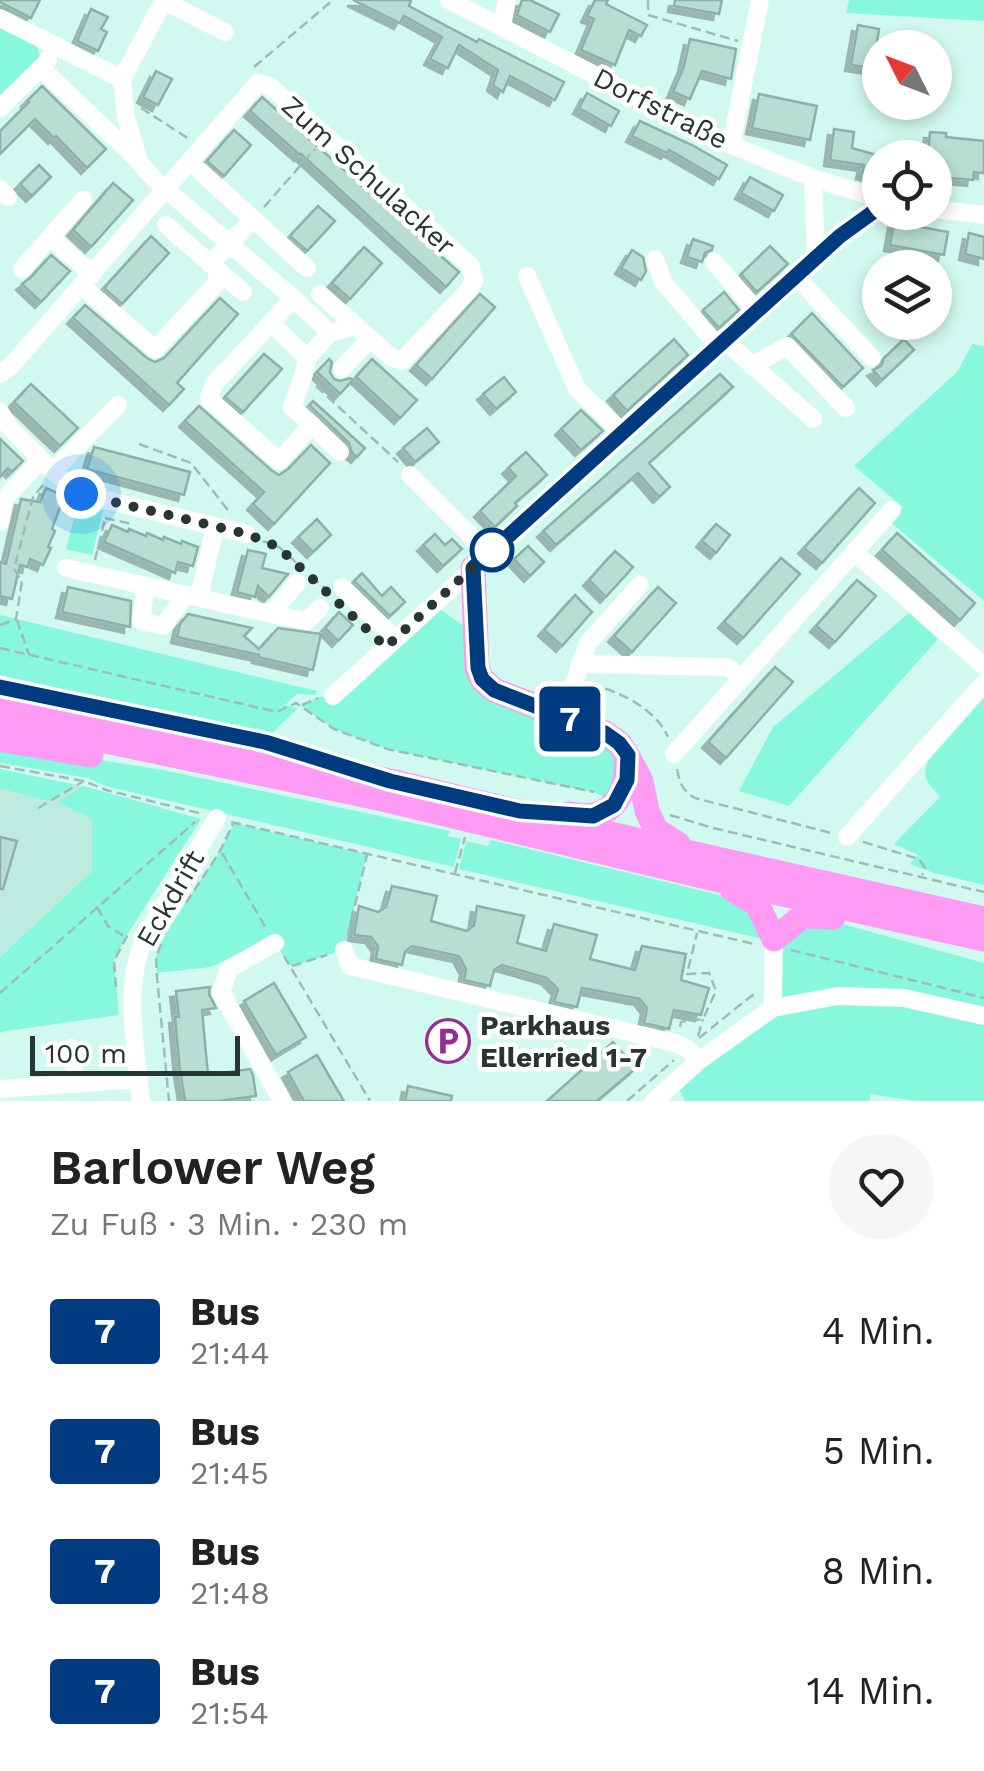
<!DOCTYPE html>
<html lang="de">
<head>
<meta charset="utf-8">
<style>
	:root { --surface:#fff; --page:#f6f6f6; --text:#222; --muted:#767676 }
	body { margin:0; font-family:"Work Sans",sans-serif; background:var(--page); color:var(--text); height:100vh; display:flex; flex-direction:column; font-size:38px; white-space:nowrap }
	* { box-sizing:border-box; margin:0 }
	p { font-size:32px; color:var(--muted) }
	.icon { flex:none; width:55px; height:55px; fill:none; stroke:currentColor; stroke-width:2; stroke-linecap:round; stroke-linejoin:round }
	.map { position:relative; height:1101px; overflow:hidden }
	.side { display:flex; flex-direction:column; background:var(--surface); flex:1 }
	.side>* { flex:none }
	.badge { padding:0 20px; border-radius:8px; font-size:35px; line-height:65px }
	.needle { width:65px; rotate:312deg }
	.buttons { position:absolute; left:862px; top:30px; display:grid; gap:20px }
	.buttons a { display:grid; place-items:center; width:90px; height:90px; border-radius:50%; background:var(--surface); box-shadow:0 5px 15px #0003; font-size:50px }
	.scale { position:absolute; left:30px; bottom:25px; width:210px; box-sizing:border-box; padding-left:10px; border:5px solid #273632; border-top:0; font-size:28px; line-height:35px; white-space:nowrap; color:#273632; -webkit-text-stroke:8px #fff; paint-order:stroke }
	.you { position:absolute; width:50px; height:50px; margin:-25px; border:8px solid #fff; border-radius:50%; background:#1a73e8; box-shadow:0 0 0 15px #1a73e833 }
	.map>.badge { position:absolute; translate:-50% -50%; box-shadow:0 0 0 5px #fff }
	.round { display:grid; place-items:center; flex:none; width:105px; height:105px; border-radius:52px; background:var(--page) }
	.head { display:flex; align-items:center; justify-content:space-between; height:170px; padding:0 50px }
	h1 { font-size:48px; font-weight:600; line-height:75px }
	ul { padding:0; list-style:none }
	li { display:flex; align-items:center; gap:30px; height:120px; padding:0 50px }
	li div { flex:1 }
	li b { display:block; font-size:38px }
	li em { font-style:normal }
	li .badge { min-width:110px; font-weight:700; text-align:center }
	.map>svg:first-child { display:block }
</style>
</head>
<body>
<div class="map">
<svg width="984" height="1101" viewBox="0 0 984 1101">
	<defs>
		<filter id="shadow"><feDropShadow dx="-6" dy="6" stdDeviation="0" flood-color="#0004"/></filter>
	</defs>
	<rect width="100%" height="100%" fill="#d2f9ef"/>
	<path fill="#beebe0" d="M0,769l83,17 77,21 -160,150z"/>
	<g fill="#87f7de">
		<path d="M849,0h135v21l-138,-8z"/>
		<path d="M0,28l37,19 4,12 -41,40z"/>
		<path d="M972,344l12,2v255l-95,-80 14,-14 -49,-41 104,-95z"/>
		<path d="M78,503l25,7 -11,45 -26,-6z"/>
		<path d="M433,604l43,31 1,33 142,75 -5,62 -17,-12 -210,-44 -53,-20 -33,-23 18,-9 14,-1z"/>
		<path d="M909,613l29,26 -149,167 -50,-15 34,-64z"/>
		<path d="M0,615l317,76 -2,4 -18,-1 -12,11 13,3 -30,29 -268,-62z"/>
		<path d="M984,698v187l-50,-12 -24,-9 8,-9 -24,-11 46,-47c-11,-13 -19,-19 -12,-36z"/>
		<path d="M0,744l163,26 287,61 -2,5 13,3 -7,28 -349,-81 -17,-8 -88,-15z"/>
		<path d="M0,769l75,16 -28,16 -47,-13z"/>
		<path d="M83,786l118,33 -76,119 -11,22 5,55 -119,17v-75l92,-86v-52l-35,-17z"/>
		<path d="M234,823l133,31 -23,96 -53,16 -20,-28 -60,29 -54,6 -1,-16 6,-18 58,-88z"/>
		<path d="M491,840l241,58 15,7 16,34 -304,-70 7,-28 22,5z"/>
		<path d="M835,922l149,41v138h-69l-45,-7v7h-185l-10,-19 98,-74 1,-62 25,-21z"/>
	</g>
	<g fill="#b8ddd3" stroke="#8db1a8" stroke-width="2.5" filter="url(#shadow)">
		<path d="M0,0h40l-9,18 -31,-16z"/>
		<path d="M353,0h58l-2,6 68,36 2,-3 85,43 -9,18 -45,-24 -7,16 -10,-7 5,-15 -39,-25 -11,23 -18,-9 12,-22 -38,-21 -4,7z"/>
		<path d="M522,0h8l29,14 -9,18 -33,-17z"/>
		<path d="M595,0h13l-2,4 41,21 -6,11 -12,-6 -14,35 -34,-15 13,-31 -7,-3z"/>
		<path d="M675,0h47l-3,14 -45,-8z"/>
		<path d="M91,9l17,8 -7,12 6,3 -9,19 -21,-10z"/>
		<path d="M858,25l21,4 -6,39 -22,-3z"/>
		<path d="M690,39l46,10 -5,30 -29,-8 -12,28 -17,-7 11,-26z"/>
		<path d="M156,71l16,8 -14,26 -15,-8z"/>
		<path d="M42,86l64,63 -19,19 -31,-32 -2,2 -19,-19 -35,35v-23l29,-29 -2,-1z"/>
		<path d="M587,93l32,18 -8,15 -32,-18z"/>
		<path d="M759,94l58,12 -7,34 -58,-12z"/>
		<path d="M262,97l197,175 -13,15 -145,-133 -1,1 -50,-44z"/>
		<path d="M640,121l52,24 35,20 -8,14 -50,-29 -2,3 -35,-17z"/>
		<path d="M834,129l20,3 -2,16 28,8v22l-18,-5 2,-8 -34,-5z"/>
		<path d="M234,130l17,15 -27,31 -17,-15z"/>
		<path d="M930,132l16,1v4l38,4v32l-10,-1 -1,8 -36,-3 2,-19h-11z"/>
		<path d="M39,165l12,12 -19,19 -12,-12z"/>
		<path d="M750,177l33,18 -9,16 -33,-18z"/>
		<path d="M113,183l20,17 -42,47 -18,-17z"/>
		<path d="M318,206l17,15 -28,30 -17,-15z"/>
		<path d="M894,222l54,10 -4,23 -54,-10z"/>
		<path d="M969,233l15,4v22l-19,-5z"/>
		<path d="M151,236l18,17 -47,51 -18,-16z"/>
		<path d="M693,239l20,7 -1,4 -7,3 -3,9 -15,-5z"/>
		<path d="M770,246l18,18 -31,28 -16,-18z"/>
		<path d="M364,247l18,16 -32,36 -18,-16z"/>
		<path d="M632,250l11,7 3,14 -5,9 -20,-12z"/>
		<path d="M51,255l19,16 -29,31 -19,-18 9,-7z"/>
		<path d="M724,292l15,18 -20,18 -16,-18z"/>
		<path d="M480,294l15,13 -63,72 -16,-14z"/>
		<path d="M220,298l18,16 -61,69 7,6 -15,16 -96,-87 12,-13 62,53 8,4 9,-4z"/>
		<path d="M812,313l51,55 -20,19 -52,-53z"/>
		<path d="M674,339l14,16 -61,56 -14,-16z"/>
		<path d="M904,339l10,11 -32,30 -9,-10 8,-4 3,-8z"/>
		<path d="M264,354l18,15 -39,43 -18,-15z"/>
		<path d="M329,359l3,3 -2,10 4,7 6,2 10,-3 3,2 -13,14 -23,-22z"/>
		<path d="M372,359l45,41 -17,18 -44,-41z"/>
		<path d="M720,374l13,13 -84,76 21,24 -11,10 -21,-24 -82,72 -13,-14z"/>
		<path d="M504,377l12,15 -20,17 -13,-15z"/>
		<path d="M31,384l47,44 -18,18 -46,-44z"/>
		<path d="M313,401l52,47 -8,9 -5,-4 -3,-10 -40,-38z"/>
		<path d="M199,406l72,64 8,5 9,-6 23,-24 19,18 -56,61 -21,-20 11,-12 -79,-71z"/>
		<path d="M581,410l22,21 -22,19 -20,-21z"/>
		<path d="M427,428l12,14 -24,20 -12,-14z"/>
		<path d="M0,439l23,22 -11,11 -4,-4 -8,9z"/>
		<path d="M94,447l96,25 -6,23 -97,-26z"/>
		<path d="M526,452l21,23 -32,28 2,3 -22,21 -15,-16 36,-35 -8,-8z"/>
		<path d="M46,488l18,8 -12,33 3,2 -7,16 3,1 -8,17 -13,-6 -2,8 -8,-2 -8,34 -12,-3v-34l6,2 15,-65 19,3z"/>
		<path d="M859,488l16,15 -53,60 -18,-15z"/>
		<path d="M317,519l14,16 -18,17 -15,-15z"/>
		<path d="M716,524l14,11 -14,18 -14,-12z"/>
		<path d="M112,525l16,7 1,-3 17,7 1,-3 16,7 1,-3 17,7 1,-3 16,6 -5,19 -15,-4 -3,11 -71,-31z"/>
		<path d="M897,533l78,70 -15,17 -78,-70z"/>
		<path d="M435,534l10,11 7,-6 10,10 -19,17 -20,-21z"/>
		<path d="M528,546l16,16 -14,14 -16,-17z"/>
		<path d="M248,550l18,4 -4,14 26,6 -19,23 -11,-11 -3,11 -18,-5z"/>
		<path d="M615,551l18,16 -27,30 -17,-17z"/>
		<path d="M781,558l19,16 -57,64 -19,-16z"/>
		<path d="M362,573l20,23 9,-9 14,15 -15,14 -36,-35z"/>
		<path d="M857,580l19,16 -41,46 -19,-16z"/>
		<path d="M68,587l63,14 -1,26 -68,-15z"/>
		<path d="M658,587l18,16 -44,49 -18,-16z"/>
		<path d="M575,595l17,17 -30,34 -18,-16z"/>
		<path d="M339,612l14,13 -15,16 -13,-13z"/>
		<path d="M188,614l64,14 -8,8 15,13 19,-21 43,6 -8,36 -55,-13 1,-2 -82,-18 3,-13z"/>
		<path d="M775,667l18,15 -67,76 -18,-16z"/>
		<path d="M0,837l17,4 -14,48h-3z"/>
		<path d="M392,886l45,10 -6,25 36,10 7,-6 3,-19 47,10 -7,27 29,8 8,-27 43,11 -7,24 45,11 7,-24 44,8 -5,26 28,8 -8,27 -27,-5 -5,19 -25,-6 3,-15 -7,-9 -58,-11 -5,19 -23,-5 4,-13 -11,-11 -45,-13 -8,5 -4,16 -26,-6 2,-11 -7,-13 -47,-10 -7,6 -3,13 -26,-6 2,-13 -7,-9 -17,-2 5,-29 19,6 8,-5z"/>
		<path d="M274,983l32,54 -30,18 -32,-54z"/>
		<path d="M210,987l-1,7 7,14 -14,2 6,65 42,-6 3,6 3,21 -38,5h-33l-5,-30 -5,-54h4l-3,-26z"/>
		<path d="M613,1042l23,26 -39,33h-50z"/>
		<path d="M317,1055l11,19 16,27h-40l-16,-29z"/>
		<path d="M408,1086l44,10 -1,5h-46z"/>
	</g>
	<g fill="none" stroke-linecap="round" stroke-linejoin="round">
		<g stroke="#9ebdb5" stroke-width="2.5" stroke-dasharray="10 5" stroke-linecap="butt">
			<path d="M648,0v15l90,26"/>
			<path d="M254,67l79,-67"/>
			<path d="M141,108l48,31"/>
			<path d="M264,207l51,-58"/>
			<path d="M316,386l82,76"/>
			<path d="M139,444l52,19 40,51"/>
			<path d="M105,518l27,6"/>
			<path d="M263,541l16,6 22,20"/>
			<path d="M95,560l10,-41"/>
			<path d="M311,576l17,15"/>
			<path d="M17,620l12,35"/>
			<path d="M0,625l16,-6 6,-38 -8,-12 19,-72 10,-12"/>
			<path d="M0,648l277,64 19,-9 38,26 53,20 207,43"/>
			<path d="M591,684c29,8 64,24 77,53"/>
			<path d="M302,705l16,-7"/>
			<path d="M0,766l84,15 22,9 93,23"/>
			<path d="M677,769c3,15 5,21 18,29l136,35"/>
			<path d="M38,808l46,-27"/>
			<path d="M670,815l43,13 271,64"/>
			<path d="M231,822l523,122"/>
			<path d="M863,842l56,17 6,9 -3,7"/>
			<path d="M222,853l44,75"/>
			<path d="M455,873l10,-36"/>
			<path d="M186,903l34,-52 13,-27"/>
			<path d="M97,907l11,19 17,11"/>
			<path d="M348,935l19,-80"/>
			<path d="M161,944l-5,13 1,20 12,124"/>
			<path d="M791,950l193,48"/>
			<path d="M284,956l86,145"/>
			<path d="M292,966l35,-11"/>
			<path d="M116,987l-2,-26 14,-27"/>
			<path d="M0,993l195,-171"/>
			<path d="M680,1027l1,-5 22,-3 13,-28 -7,-18 -22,1 10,-41"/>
			<path d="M698,1036l5,-17"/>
			<path d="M699,1038l56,-45"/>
			<path d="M627,1101l47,-41"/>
		</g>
		<g stroke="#fff" stroke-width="18">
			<path d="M164,0l-42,79 4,38 13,45 16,18 138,118 37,35 -23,25 -36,-35 22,-25"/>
			<path d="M449,0l282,145 82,33 67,21"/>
			<path d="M164,1l61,31"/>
			<path d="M0,18l122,61"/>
			<path d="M502,26l5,-26"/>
			<path d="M41,68l98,93"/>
			<path d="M0,108l47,-46 1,-3"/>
			<path d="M731,145l29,-145"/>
			<path d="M200,171l53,48 -43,45"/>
			<path d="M813,178l3,81"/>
			<path d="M0,189l8,8"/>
			<path d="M935,209l49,6"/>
			<path d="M253,219l54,49"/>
			<path d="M166,225l77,67"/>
			<path d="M50,237l42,37"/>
			<path d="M655,259l8,23 55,64"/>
			<path d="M714,262l43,49"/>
			<path d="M22,269l61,-69"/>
			<path d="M527,276l50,113 45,43"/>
			<path d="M796,276l76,82"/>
			<path d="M82,286l73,63 61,-65 2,-12"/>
			<path d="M320,294l36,32"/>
			<path d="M271,323l-57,61 -5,15 70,62 33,-36 -20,-18 12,-33 3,-16"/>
			<path d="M724,340l89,79"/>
			<path d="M752,366l35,-20 59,62"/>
			<path d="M342,369l28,-30"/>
			<path d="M0,374l11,-8 247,-283 13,4 200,179 3,15 -7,11 -65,69 -11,-4 -35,-31 -26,7"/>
			<path d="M0,412l9,15 44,44 28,23 166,40"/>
			<path d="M312,425l28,27"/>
			<path d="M53,471l65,-66"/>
			<path d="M410,475l79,79"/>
			<path d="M0,522l5,-24 36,-38"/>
			<path d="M854,552l130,114"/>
			<path d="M66,568l205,46 26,-31"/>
			<path d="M146,586l-5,35 22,5 23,-31"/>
			<path d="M342,587l53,52"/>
			<path d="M199,597l16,-69"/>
			<path d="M271,614l36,7 13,-13"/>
			<path d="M581,664l146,3 14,10"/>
			<path d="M333,696l385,-350 123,-109 39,-30"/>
			<path d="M563,716l25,-73 52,-58"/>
			<path d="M674,754l218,-244"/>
			<path d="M847,837l137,-154"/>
			<path d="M275,943l-46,26 -8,23 61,109"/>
			<path d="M344,950l6,16 325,77 11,5 14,12"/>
			<path d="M773,1008l1,-69"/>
			<path d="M71,1048l5,36"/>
			<path d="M0,1089l139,-10"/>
			<path d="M141,1101c-5,-53 -18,-111 3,-162l73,-121"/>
			<path d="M654,1101l46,-41 73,-52 65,-12 66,2 80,18"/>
		</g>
		<g stroke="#ff9af5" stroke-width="25">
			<path d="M473,568l4,100 5,11 12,11 111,43 14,10 8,12 14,26 6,30 9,19 22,14"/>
			<path d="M0,701l390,80 300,72 294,66"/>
			<path d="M0,719l383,80 332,80 269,60"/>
			<path d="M0,739l91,16"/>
			<path d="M569,814c8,1 18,3 25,1 29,-7 33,-34 33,-59"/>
			<path d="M732,889l25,15 17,35 29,-23 30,1"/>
		</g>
	</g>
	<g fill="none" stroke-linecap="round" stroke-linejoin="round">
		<g stroke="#fff" stroke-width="22">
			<path id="line" d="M0,687l265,55 125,39 130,30 73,5 21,-11 13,-25 1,-25 -9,-12 -14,-10 -111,-43 -12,-11 -4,-11 -5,-100 367,-332 40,-29"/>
		</g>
		<use href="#line" stroke="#003b80" stroke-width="15"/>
		<path stroke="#273632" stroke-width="10" stroke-dasharray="0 18" d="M81,494l166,40 31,13 108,100 106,-97"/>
	</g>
	<defs>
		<g id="parking-ring" transform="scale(2.25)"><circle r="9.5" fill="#fff" stroke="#972d90" stroke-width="1.5"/><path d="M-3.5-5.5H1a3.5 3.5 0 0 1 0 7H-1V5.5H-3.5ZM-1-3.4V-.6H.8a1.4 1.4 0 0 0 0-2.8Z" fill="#972d90"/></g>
	</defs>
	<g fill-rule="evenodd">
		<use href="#parking-ring" x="448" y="1041"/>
	</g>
	<circle fill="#fff" stroke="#003b80" stroke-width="5" cx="492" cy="550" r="20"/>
	<g text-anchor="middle" stroke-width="9" stroke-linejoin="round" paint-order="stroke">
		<g font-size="28" fill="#273632" stroke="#fff">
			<text transform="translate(661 108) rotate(27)" y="10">Dorfstraße</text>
			<text transform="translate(369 175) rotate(42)" y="10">Zum Schulacker</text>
			<text transform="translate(170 898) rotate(-60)" y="10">Eckdrift</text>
		</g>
		<g font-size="28" font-weight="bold" fill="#273632" stroke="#fff" text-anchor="start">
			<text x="480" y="1035">Parkhaus<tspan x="480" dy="32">Ellerried 1-7</tspan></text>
		</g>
	</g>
</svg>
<div class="buttons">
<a><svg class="needle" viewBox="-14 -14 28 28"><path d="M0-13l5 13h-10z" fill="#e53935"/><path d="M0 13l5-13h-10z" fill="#767676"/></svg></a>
<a><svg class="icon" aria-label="locate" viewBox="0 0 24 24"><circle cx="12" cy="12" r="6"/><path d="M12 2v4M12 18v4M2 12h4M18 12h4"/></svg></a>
<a><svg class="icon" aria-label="layers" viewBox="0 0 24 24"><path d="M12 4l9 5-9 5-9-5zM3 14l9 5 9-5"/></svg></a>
</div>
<div class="scale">100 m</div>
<div class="you" style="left:81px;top:494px"></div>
<b class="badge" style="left:570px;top:719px;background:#003b80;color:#fff">7</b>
</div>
<section class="side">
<div class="head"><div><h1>Barlower Weg</h1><p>Zu Fuß · 3 Min. · 230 m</p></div><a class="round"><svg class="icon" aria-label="heart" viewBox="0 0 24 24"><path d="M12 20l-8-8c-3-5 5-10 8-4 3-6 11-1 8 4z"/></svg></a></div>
<ul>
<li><span class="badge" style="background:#003b80;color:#fff">7</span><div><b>Bus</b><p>21:44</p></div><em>4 Min.</em></li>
<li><span class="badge" style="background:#003b80;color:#fff">7</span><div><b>Bus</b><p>21:45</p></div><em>5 Min.</em></li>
<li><span class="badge" style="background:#003b80;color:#fff">7</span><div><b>Bus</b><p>21:48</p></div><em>8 Min.</em></li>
<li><span class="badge" style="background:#003b80;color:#fff">7</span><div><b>Bus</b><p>21:54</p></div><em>14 Min.</em></li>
</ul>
</section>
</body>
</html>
